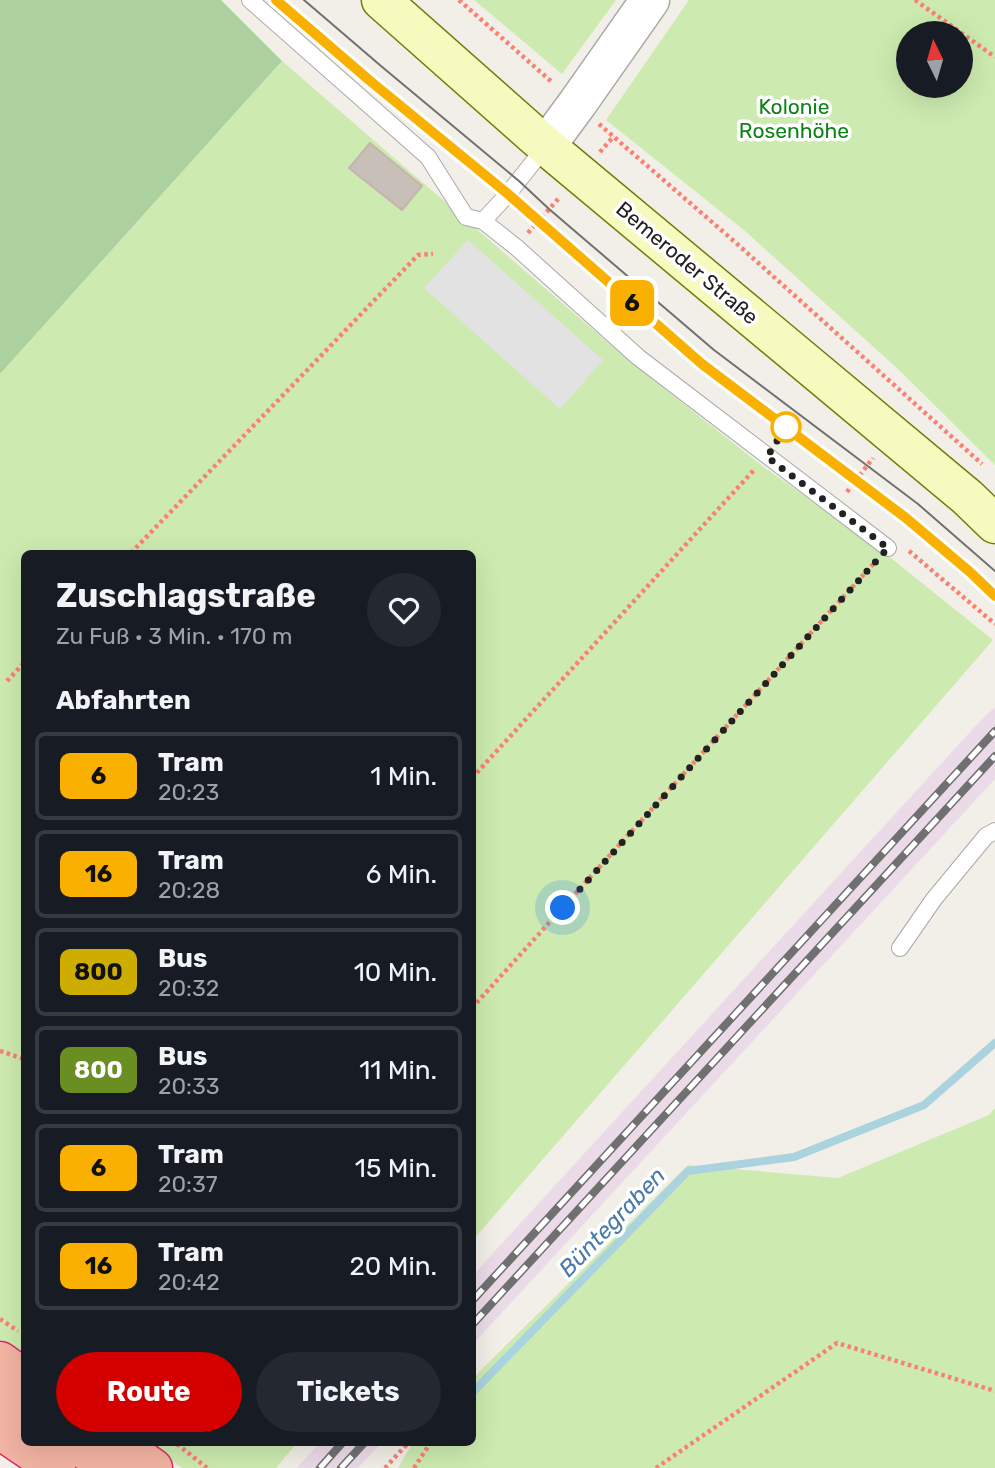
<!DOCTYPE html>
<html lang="de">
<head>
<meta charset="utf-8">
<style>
	:root { --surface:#171b24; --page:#242831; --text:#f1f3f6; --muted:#9ea1a6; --line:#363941; --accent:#d40000 }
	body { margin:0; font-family:Rubik,sans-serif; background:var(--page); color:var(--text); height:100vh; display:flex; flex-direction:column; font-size:26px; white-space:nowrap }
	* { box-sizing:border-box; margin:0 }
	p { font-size:23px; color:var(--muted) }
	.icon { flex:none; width:38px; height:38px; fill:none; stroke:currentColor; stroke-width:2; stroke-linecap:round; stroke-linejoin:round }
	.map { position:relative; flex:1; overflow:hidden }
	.details { position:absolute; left:21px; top:550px; width:455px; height:896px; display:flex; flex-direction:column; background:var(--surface); border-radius:10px; box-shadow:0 7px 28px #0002 }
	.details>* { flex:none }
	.badge { padding:0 14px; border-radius:10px; font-size:24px; line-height:46px }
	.needle { width:46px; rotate:355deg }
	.controls { position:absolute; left:896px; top:21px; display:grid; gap:14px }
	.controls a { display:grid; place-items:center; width:77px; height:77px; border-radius:50%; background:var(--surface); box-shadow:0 7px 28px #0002; font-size:35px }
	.you { position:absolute; width:35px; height:35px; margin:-18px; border:5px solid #fff; border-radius:50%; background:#1a73e8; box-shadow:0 0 0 10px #1a73e833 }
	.map>.badge { position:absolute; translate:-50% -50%; box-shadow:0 0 0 4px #fff }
	h2 { padding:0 35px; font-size:26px; line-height:63px }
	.round { display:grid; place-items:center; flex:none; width:74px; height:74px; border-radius:37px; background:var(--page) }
	.summary { display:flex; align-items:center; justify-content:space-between; height:119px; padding:0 35px }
	h1 { font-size:33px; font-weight:700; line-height:52px }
	.cta { display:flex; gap:14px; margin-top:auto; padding:14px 35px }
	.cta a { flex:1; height:80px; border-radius:42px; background:var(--accent); color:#fff; font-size:28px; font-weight:700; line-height:80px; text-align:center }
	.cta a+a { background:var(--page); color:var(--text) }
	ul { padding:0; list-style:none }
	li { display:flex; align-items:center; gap:21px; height:88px; margin:0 14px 10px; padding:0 21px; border:4px solid var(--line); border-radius:10px }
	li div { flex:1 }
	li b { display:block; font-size:26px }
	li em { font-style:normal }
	li .badge { min-width:77px; font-weight:700; text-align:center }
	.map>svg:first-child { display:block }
</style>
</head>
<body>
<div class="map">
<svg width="995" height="1468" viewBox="0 0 995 1468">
	<rect width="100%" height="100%" fill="#f2efe9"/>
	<g fill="#ebdbe8">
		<path d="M995,707v72l-522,565v-69l508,-555z"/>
		<path d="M320,1442h62l-24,26h-61z"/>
	</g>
	<g fill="#cdebb0" fill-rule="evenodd">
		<path d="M474,0h142l-54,74z"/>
		<path d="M689,0h306v465l-96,-95 -154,-139 -139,-111zM908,33h53v53h-53z"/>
		<path d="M282,61l352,304 131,103 111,78 117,94 -520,600 -1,-687h-448v805l-24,-18v-966z"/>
		<path d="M995,1108v360h-597l15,-26h59l1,-64 215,-213 150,13 151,-63z"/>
		<path d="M145,1442h153l-22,26h-94z"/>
	</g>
	<path fill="#add19e" d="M0,0h221l61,61 -282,313z"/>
	<path fill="#e2e2e2" d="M468,240l135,120 -43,49 -136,-121z"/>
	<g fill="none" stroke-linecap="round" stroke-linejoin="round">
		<path stroke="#aad3df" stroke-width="8" d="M472,1393l216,-222 106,-14 130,-52 71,-62"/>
	</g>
	<path fill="#c7bfb8" stroke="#c4b6ab" stroke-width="2" d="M370,143l52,43 -20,24 -53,-42z"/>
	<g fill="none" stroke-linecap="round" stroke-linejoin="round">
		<g stroke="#a9a9a9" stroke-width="18">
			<g id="service">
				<path d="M250,0l178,157 38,60 17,4 33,26 122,110 250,191"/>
				<path d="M483,221l25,-27 38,-48"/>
				<path d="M900,948l34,-49 52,-63 9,-5"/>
			</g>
		</g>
		<g stroke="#a9a9a9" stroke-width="41">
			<path id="tertiary" d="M546,146l31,-42 73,-104"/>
		</g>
		<g stroke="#707d05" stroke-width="41">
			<path id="secondary" d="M381,0l165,146 421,351 28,27"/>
		</g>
		<g stroke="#dc2a67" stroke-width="41">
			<g id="trunk">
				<path d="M0,1361l24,17"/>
				<path d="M0,1400l24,14"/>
				<path d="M0,1430l56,38"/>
				<path d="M71,1442l44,26"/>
				<path d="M116,1442l37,26"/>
			</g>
		</g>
		<g stroke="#fa8072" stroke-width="4.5" stroke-dasharray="3.5 3.5" stroke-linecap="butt">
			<path d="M459,0l94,83"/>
			<path d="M915,0l80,57"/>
			<path d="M599,124l136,118 247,222"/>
			<path d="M600,152l14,-16"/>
			<path d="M528,233l31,-35"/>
			<path d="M847,492l26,-34"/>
			<path d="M909,551l86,73"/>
			<path d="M131,553l287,-298 15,-1"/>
			<path d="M7,681l17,-18"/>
			<path d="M472,778l282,-308"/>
			<path d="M472,1008l403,-446"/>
			<path d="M0,1051l24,8"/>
			<path d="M0,1319l18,12"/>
			<path d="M177,1444l30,24"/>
			<path d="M385,1468l24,-26"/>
			<path d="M414,1468l17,-26"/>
			<path d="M656,1468l181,-125 158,48"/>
		</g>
		<use href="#service" stroke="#fff" stroke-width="16"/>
		<use href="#tertiary" stroke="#fff" stroke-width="38"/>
		<use href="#secondary" stroke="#f7fabf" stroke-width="38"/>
		<use href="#trunk" stroke="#f2b4a3" stroke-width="38"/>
		<g stroke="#707070" stroke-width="2">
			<path d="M276,0l93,80 139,114 194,170 204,154 63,54 26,24"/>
			<path d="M304,0l77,66 138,115 30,28 165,141 204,154 77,67"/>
		</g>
		<g stroke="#707070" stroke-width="8">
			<g id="rail">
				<path d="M472,1301l523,-570"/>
				<path d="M472,1325l523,-569"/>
				<path d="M320,1468l23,-26"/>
				<path d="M341,1468l24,-26"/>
			</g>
		</g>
		<use href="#rail" stroke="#fff" stroke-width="5" stroke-dasharray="16" stroke-linecap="butt"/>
	</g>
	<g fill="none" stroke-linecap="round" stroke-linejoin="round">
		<g stroke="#fff" stroke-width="16">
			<path id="line" d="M276,0l93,80 139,114 194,170 204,154 64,54 25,24"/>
		</g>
		<use href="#line" stroke="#f9b000" stroke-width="10"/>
		<path stroke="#222" stroke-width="7" stroke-dasharray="0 12.6" d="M563,908l325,-360 -121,-91 19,-30"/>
	</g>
	<circle fill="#fff" stroke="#f9b000" stroke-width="3.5" cx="786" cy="427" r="14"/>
	<g text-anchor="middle" stroke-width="7" stroke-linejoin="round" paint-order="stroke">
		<g font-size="21" fill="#0c8416" stroke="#fff">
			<text x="794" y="114">Kolonie<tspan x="794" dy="24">Rosenhöhe</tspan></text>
		</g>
		<g font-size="21" fill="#222" stroke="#fff">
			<text transform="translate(687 263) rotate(40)" y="7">Bemeroder Straße</text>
		</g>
		<g font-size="23" font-style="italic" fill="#4a7aab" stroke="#fff">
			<text transform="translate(612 1222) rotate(-46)" y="8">Büntegraben</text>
		</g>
	</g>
</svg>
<div class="controls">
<a><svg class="needle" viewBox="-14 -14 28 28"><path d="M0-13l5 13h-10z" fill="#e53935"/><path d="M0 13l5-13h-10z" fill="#9ea1a6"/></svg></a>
</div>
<div class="you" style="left:563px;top:908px"></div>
<b class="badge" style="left:632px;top:303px;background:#f9b000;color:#111">6</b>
<section class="details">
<div class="summary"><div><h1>Zuschlagstraße</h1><p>Zu Fuß · 3 Min. · 170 m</p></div><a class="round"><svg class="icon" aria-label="heart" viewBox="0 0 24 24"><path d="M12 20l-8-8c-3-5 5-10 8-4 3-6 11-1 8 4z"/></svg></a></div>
<h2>Abfahrten</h2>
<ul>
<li><span class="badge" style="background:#f9b000;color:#111">6</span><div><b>Tram</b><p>20:23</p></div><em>1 Min.</em></li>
<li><span class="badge" style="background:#f9b000;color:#111">16</span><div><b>Tram</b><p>20:28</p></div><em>6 Min.</em></li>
<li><span class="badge" style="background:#cdad00;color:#111">800</span><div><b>Bus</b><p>20:32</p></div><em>10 Min.</em></li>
<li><span class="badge" style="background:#6b8e23;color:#fff">800</span><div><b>Bus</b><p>20:33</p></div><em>11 Min.</em></li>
<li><span class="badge" style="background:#f9b000;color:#111">6</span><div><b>Tram</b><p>20:37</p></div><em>15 Min.</em></li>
<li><span class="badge" style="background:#f9b000;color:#111">16</span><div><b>Tram</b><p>20:42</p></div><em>20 Min.</em></li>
</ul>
<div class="cta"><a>Route</a><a>Tickets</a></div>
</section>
</div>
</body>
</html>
